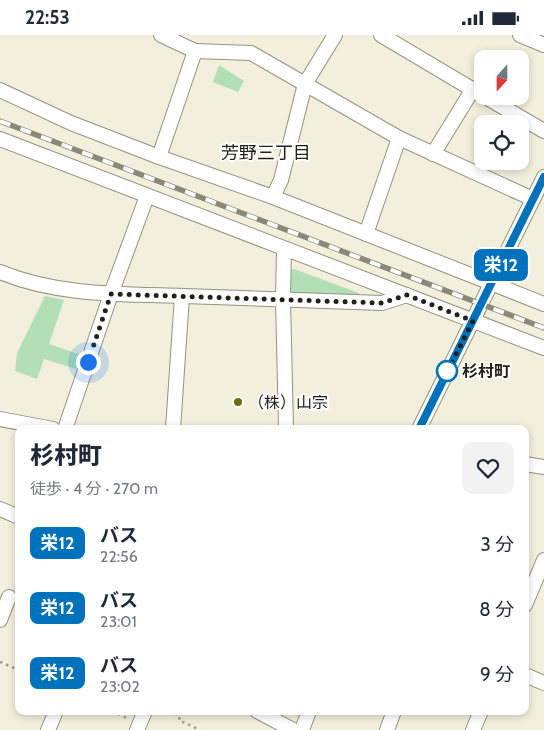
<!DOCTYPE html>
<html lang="ja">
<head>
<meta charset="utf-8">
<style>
	:root { --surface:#fff; --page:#f2f2f3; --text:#1f2937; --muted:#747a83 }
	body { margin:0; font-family:Cabin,"Noto Sans JP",sans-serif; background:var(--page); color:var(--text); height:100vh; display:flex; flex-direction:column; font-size:19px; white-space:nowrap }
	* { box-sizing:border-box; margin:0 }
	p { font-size:16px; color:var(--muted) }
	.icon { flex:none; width:28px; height:28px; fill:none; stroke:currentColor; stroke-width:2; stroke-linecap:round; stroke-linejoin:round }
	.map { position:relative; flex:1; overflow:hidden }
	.sheet { position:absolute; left:15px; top:390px; width:514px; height:290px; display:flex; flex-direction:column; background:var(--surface); border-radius:10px; box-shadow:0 2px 8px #0003 }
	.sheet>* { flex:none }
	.badge { padding:0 10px; border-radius:8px; font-size:18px; line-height:32px }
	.needle { width:32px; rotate:201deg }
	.fabs { position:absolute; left:474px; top:15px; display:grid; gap:10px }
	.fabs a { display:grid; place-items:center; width:55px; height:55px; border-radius:10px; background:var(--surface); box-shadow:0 2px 8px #0003; font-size:25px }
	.you { position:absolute; width:25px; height:25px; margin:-12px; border:4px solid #fff; border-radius:50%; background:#1a73e8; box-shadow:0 0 0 8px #1a73e833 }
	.map>.badge { position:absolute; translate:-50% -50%; box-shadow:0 0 0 2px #fff }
	.round { display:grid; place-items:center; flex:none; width:52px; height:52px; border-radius:10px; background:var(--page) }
	.head { display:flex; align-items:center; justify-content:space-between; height:85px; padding:0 15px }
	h1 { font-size:24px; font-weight:800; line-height:38px }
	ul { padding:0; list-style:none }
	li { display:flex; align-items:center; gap:15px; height:65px; padding:0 15px }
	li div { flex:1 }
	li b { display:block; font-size:19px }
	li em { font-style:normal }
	li .badge { min-width:55px; font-weight:700; text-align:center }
	.status { display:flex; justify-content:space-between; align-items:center; height:35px; padding:0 25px; background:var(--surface); direction:ltr }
	.status svg { height:14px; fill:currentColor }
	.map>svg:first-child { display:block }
</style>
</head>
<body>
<div class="status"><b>22:53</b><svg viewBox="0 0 49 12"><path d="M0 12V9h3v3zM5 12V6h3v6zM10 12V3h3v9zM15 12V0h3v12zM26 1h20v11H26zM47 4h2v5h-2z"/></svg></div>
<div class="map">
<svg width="544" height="695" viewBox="0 0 544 695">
	<rect width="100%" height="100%" fill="#f2efdc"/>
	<g fill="#b2dfb6">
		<path d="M219,30l25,16 -6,11 -25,-10z"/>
		<path d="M294,234l65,24 1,2 -66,-2 -6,-3 1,-19z"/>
		<path d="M45,261l19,4 -15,44 35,12 -5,14 -35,-11 -7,20 -22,-8 2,-18z"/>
	</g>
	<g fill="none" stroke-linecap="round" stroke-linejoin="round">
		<g stroke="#949281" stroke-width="16">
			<g id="minor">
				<path d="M161,0l34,16 56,2 148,85 134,61"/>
				<path d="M381,0l101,60"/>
				<path d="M520,0l24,10"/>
				<path d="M0,55l71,33 88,34 114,40 271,107"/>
				<path d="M484,61l60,35"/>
				<path d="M0,104l544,209"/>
				<path d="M433,119l40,-65"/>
				<path d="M159,122l36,-106"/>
				<path d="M273,162l8,-17 24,-96 30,-49"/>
				<path d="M366,199l33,-96"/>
				<path d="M284,214l-1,50 3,130"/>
				<path d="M0,237c58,24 122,22 184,24 66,2 132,5 198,7l25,-8"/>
				<path d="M0,384l53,10"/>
				<path d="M65,394l46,-135 36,-98"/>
				<path d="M173,394l9,-133"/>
				<path d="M419,394l125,-252"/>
				<path d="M525,429l19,3"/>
				<path d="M0,474l19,8"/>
				<path d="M525,570l19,-45"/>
				<path d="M0,585l9,-23"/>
				<path d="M525,640l19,8"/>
				<path d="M257,676l36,19"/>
				<path d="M48,695l8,-19"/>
				<path d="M137,695l8,-19"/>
				<path d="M302,695l7,-19"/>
				<path d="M387,695l7,-19"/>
				<path d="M473,695l8,-19"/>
			</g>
		</g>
		<g stroke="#9e9c8e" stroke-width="2.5" stroke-dasharray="2.5 4" stroke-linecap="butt">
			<path d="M0,627l19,8"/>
			<path d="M112,676l17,8"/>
			<path d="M169,676l11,5"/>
			<path d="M182,676l-3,9 21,10"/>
		</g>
		<use href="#minor" stroke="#fff" stroke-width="14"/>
		<g stroke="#8a887b" stroke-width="5.5">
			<path id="rail" d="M0,86l544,207"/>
		</g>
		<use href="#rail" stroke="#fff" stroke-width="4" stroke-dasharray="11" stroke-linecap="butt"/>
	</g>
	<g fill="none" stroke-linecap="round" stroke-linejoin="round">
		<g stroke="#fff" stroke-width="11">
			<path id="line" d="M419,394l125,-252"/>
		</g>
		<use href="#line" stroke="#0072bc" stroke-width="8"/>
		<path stroke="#212019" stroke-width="5" stroke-dasharray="0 9" d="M88,327l23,-68 271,9 25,-8 66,26 -27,53 1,-3"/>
	</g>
	<circle fill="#fff" stroke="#0072bc" stroke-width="2.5" cx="447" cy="336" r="10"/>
	<circle fill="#6d6c0a" stroke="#fff" stroke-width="2" cx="238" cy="367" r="5"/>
	<g text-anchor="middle" stroke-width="4" stroke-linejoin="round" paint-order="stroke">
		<g font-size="16" font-weight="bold" fill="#212019" stroke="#fff" text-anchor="start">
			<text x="462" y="342">杉村町</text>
		</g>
		<g font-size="16" fill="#212019" stroke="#fff" text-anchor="start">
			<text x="248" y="373">（株）山宗</text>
		</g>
		<g font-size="18" fill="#212019" stroke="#fff">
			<text x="266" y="124">芳野三丁目</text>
		</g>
	</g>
</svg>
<div class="fabs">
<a><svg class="needle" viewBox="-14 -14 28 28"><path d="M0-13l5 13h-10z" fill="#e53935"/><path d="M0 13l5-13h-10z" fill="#747a83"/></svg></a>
<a><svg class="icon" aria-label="locate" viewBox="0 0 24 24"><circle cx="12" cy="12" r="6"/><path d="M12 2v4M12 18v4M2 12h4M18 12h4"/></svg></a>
</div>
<div class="you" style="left:88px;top:327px"></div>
<b class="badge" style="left:501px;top:230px;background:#0072bc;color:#fff">栄12</b>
<section class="sheet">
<div class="head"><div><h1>杉村町</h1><p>徒歩 · 4 分 · 270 m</p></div><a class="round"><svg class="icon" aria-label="heart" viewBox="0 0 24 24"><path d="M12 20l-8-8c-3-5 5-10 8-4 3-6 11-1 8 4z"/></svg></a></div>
<ul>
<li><span class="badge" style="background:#0072bc;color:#fff">栄12</span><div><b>バス</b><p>22:56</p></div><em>3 分</em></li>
<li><span class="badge" style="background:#0072bc;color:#fff">栄12</span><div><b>バス</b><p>23:01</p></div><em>8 分</em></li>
<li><span class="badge" style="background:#0072bc;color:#fff">栄12</span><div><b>バス</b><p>23:02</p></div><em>9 分</em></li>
</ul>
</section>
</div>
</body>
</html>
